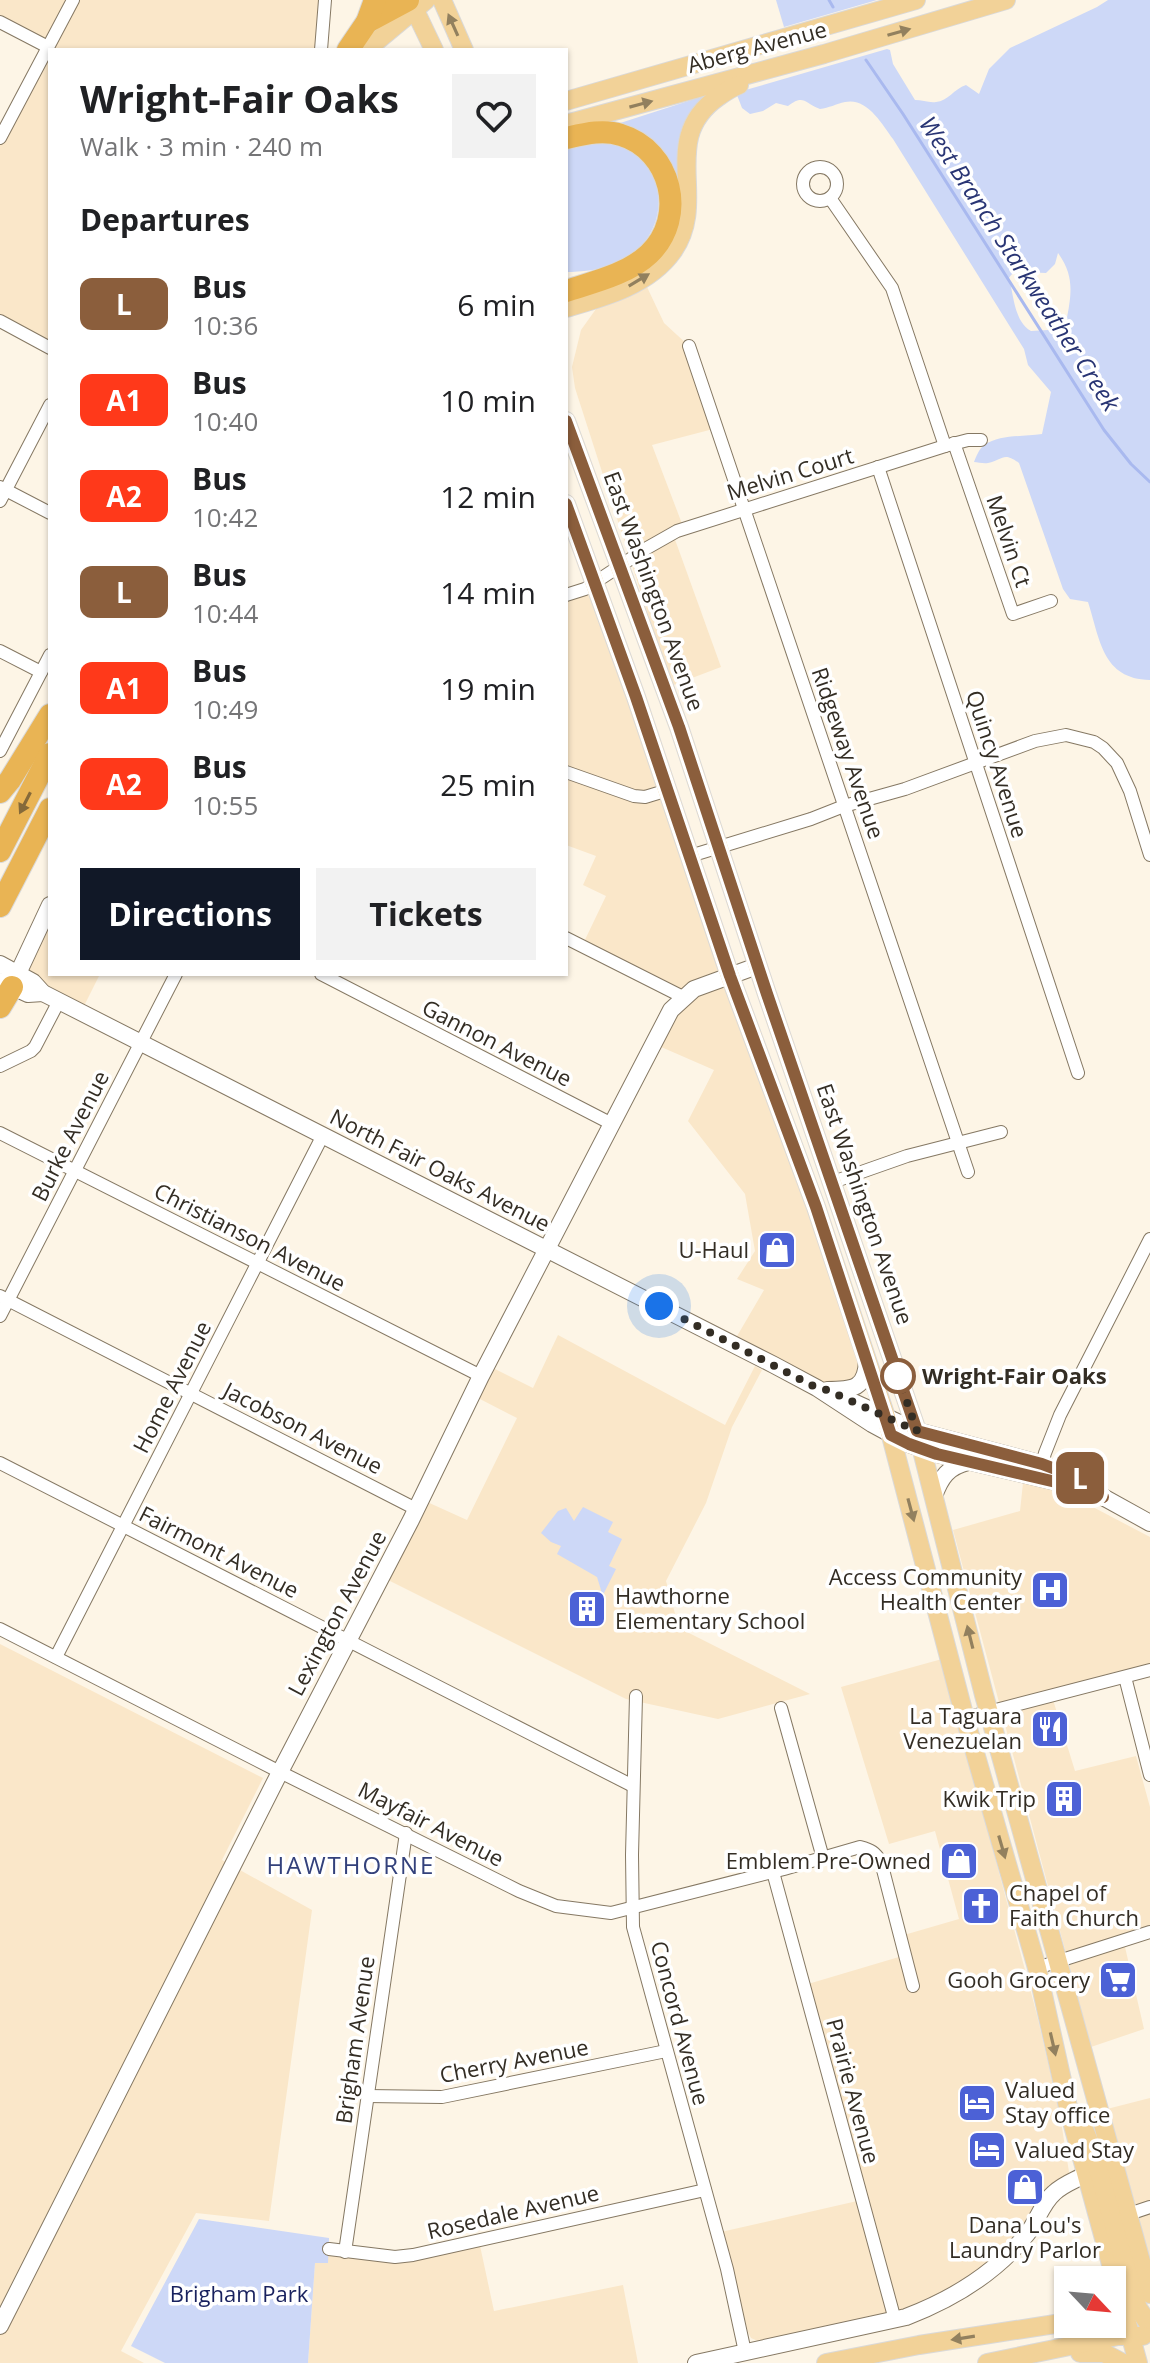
<!DOCTYPE html>
<html lang="en">
<head>
<meta charset="utf-8">
<style>
	:root { --surface:#fff; --page:#f2f2f2; --text:#202124; --muted:#757577; --accent:#111827 }
	body { margin:0; font-family:"Open Sans",sans-serif; background:var(--page); color:var(--text); height:100vh; display:flex; flex-direction:column; font-size:30px; white-space:nowrap }
	* { box-sizing:border-box; margin:0 }
	p { font-size:26px; color:var(--muted) }
	.icon { flex:none; width:44px; height:44px; fill:none; stroke:currentColor; stroke-width:2; stroke-linecap:round; stroke-linejoin:round }
	.map { position:relative; flex:1; overflow:hidden }
	.details { position:absolute; left:48px; top:48px; width:520px; height:928px; display:flex; flex-direction:column; background:var(--surface); border-radius:0px; box-shadow:0 2px 6px #0004 }
	.details>* { flex:none }
	.badge { padding:0 16px; border-radius:12px; font-size:28px; line-height:52px }
	.needle { width:52px; rotate:116deg }
	.controls { position:absolute; left:1054px; top:2266px; display:grid; gap:16px }
	.controls a { display:grid; place-items:center; width:72px; height:72px; border-radius:0px; background:var(--surface); box-shadow:0 2px 6px #0004; font-size:40px }
	.you { position:absolute; width:40px; height:40px; margin:-20px; border:6px solid #fff; border-radius:50%; background:#1a73e8; box-shadow:0 0 0 12px #1a73e833 }
	.map>.badge { position:absolute; translate:-50% -50%; box-shadow:0 0 0 4px #fff }
	h2 { padding:0 32px; font-size:30px; line-height:72px }
	.round { display:grid; place-items:center; flex:none; width:84px; height:84px; border-radius:0px; background:var(--page) }
	.headline { display:flex; align-items:center; justify-content:space-between; height:136px; padding:0 32px }
	h1 { font-size:38px; font-weight:700; line-height:60px }
	.cta { display:flex; gap:16px; margin-top:auto; padding:16px 32px }
	.cta a { flex:1; height:92px; border-radius:0px; background:var(--accent); color:#fff; font-size:32px; font-weight:700; line-height:92px; text-align:center }
	.cta a+a { background:var(--page); color:var(--text) }
	ul { padding:0; list-style:none }
	li { display:flex; align-items:center; gap:24px; height:96px; padding:0 32px }
	li div { flex:1 }
	li b { display:block; font-size:30px }
	li em { font-style:normal }
	li .badge { min-width:88px; font-weight:700; text-align:center }
	.map>svg:first-child { display:block }
</style>
</head>
<body>
<div class="map">
<svg width="1150" height="2363" viewBox="0 0 1150 2363">
	<rect width="100%" height="100%" fill="#fdf5e6"/>
	<g fill="#fae7c9">
		<path d="M0,0h325l-4,50h-271v298l-50,-27v-183l48,-90 -48,-26z"/>
		<path d="M647,287l17,36 25,23 28,82 -65,17 32,84 -11,5 48,133 -50,19 -96,-298 -3,-21 9,-37 15,-21z"/>
		<path d="M595,583l271,791 -39,16 -94,-47 31,-53 -27,-11 18,-28 -10,-57 -57,-73 26,-51 -62,-27 30,-45 -100,-52 24,-50 -23,-11 13,-29 -30,-11v-250z"/>
		<path d="M50,905v69h50l-19,38 -63,-39z"/>
		<path d="M558,1335l167,90 30,-59 7,4 -30,57 -26,76 -40,78 13,47 131,66 -92,25 -92,-20 -240,-120 39,-78 42,19 50,-102 -39,-20 15,-30 40,20z"/>
		<path d="M1023,1483l47,12 80,42v128l-35,7 -65,18 25,81 61,-15 14,51v118l-28,9 22,95 -53,18 -138,-517 67,-19z"/>
		<path d="M0,1644l263,134 -41,82 90,50 -43,311 -73,-8 -75,138 23,12h-144z"/>
		<path d="M942,1659l95,356 23,100 9,57 -2,5 -21,15 -27,39 -19,23 -32,24 -51,29 -159,34 -7,-3 -3,-6 -27,-100 145,-33 -58,-215 101,-30 -5,-19 55,-16 -24,-88 -46,13 -48,-157z"/>
		<path d="M1150,2098v163l-43,-152z"/>
		<path d="M479,2241l15,70 129,-26 15,78h-330l7,-101 14,-13 66,8z"/>
	</g>
	<g fill="#cdd8f7" fill-rule="evenodd">
		<path d="M776,0h101l-93,27z"/>
		<path d="M1108,0h42v680c-48,-1 -50,-41 -62,-78l-18,-3 -7,-10 -44,-126c-16,-12 -16,-3 -31,0 -5,1 -10,-1 -14,-1 2,-5 5,-13 10,-17 17,-11 39,-8 58,-11l9,-42 -23,-27 -4,-16 -131,-210c-11,-15 -26,-42 -48,-37 -9,2 -16,6 -25,7 -16,-6 -16,-15 -32,-3l-12,-3 -13,8 -13,3 -8,-6 -5,-13 5,-4 145,-42 3,1 3,14 22,36c7,0 14,3 21,2 12,-1 18,-13 30,-17l13,9 10,-25 21,-21 87,-41zM1058,253c19,26 12,46 7,76l-34,2c-17,-10 -17,-35 -22,-53 8,-14 24,-5 37,-5l9,-9z"/>
		<path d="M713,93l-8,7 -29,127 -58,58 59,-89 -66,-70z"/>
		<path d="M615,141c8,5 19,10 26,17 33,35 17,89 -26,106 -14,6 -34,8 -49,8v-130z"/>
		<path d="M583,1507l30,15 -5,10 14,7 -13,27 7,3 -16,32 1,-11 -4,-13 -40,-23 4,-8 -10,-4 -10,-9 17,-22 8,-3 8,13z"/>
		<path d="M199,2219l130,19 -1,25h-13l-7,100h-143l-34,-17z"/>
	</g>
	<g fill="none" stroke-linecap="round" stroke-linejoin="round">
		<g stroke="#a9b9ef" stroke-width="3">
			<path d="M829,0l4,7"/>
			<path d="M866,60l37,54 201,316 27,34 19,18"/>
		</g>
		<g stroke="#857863" stroke-width="14">
			<g id="street">
				<path d="M0,22l48,25"/>
				<path d="M321,50l4,-50"/>
				<path d="M0,138l73,-138"/>
				<circle cx="820" cy="184" r="17"/>
				<path d="M830,198l62,90 53,158"/>
				<path d="M0,321l50,27"/>
				<path d="M689,346l279,826"/>
				<path d="M954,443l59,171 38,-13"/>
				<path d="M878,467l200,606"/>
				<path d="M0,487l50,26"/>
				<path d="M0,501l50,-96"/>
				<path d="M566,595l19,-6 62,-41 30,-17 268,-85 23,-6h13"/>
				<path d="M0,651l41,21"/>
				<path d="M0,751l50,-96"/>
				<path d="M566,772l68,24 11,1 23,-7"/>
				<path d="M690,856l121,-37 33,-13 61,-17 130,-48 31,-6 28,7 9,6 14,15 13,28 20,64"/>
				<path d="M566,938l117,59"/>
				<path d="M321,974l291,150"/>
				<path d="M0,1066l31,-15 4,-4 24,-46"/>
				<path d="M0,1133l481,243"/>
				<path d="M833,1182l74,-26 94,-24"/>
				<path d="M0,1296l416,213"/>
				<path d="M0,1316l176,-342"/>
				<path d="M0,1463l633,323"/>
				<path d="M1040,1471l5,-18 15,-38 90,-176"/>
				<path d="M0,1629l280,143 239,119 37,15 55,7 173,-44 76,-22c11,3 15,5 21,15l32,124"/>
				<path d="M56,1657l267,-522"/>
				<path d="M1125,1677l25,98"/>
				<path d="M636,1696l-4,159 1,72 94,342 18,83"/>
				<path d="M781,1708l42,150"/>
				<path d="M965,1718l185,-48"/>
				<path d="M773,1872l122,448"/>
				<path d="M1037,1968l113,-36"/>
				<path d="M367,2096l75,1 224,-46"/>
				<path d="M1129,2214l21,-7"/>
				<path d="M329,2249l66,8 18,-2 292,-65"/>
				<path d="M345,2252l61,-419"/>
			</g>
		</g>
		<g stroke="#857863" stroke-width="18">
			<g id="secondary">
				<path d="M0,964l33,18 10,11 731,372 43,23 55,36 37,20 28,10 136,32 30,11 47,26"/>
				<path d="M0,981l28,13 15,-1"/>
				<path d="M14,982l36,-77"/>
				<path d="M827,1390c26,0 39,-1 40,-30"/>
				<path d="M849,1400l68,31 125,33 45,18"/>
				<path d="M934,1496c7,-19 14,-29 34,-34"/>
				<path d="M0,2326l280,-554 131,-252 70,-144 190,-366 23,-21 63,-23"/>
				<path d="M696,2363l210,-46c47,-18 89,-43 121,-83 10,-12 15,-31 27,-41 9,-9 22,-13 32,-19"/>
			</g>
		</g>
		<g stroke="#dad9d8" stroke-width="20">
			<g id="primary">
				<path d="M442,0l22,50"/>
				<path d="M411,2l23,48"/>
				<path d="M366,50l60,-50"/>
				<path d="M566,101l350,-101"/>
				<path d="M566,124l258,-70 182,-54"/>
				<path d="M566,308c39,-11 83,-23 107,-57 36,-51 -15,-112 45,-154 7,-5 13,-9 21,-12"/>
				<path d="M566,421l113,306 88,267 150,437 67,264 166,599"/>
				<path d="M566,504l70,193 94,279 86,231 70,210 79,301 72,250 31,139 70,256"/>
				<path d="M1084,2129l10,25 38,136 6,18 12,18"/>
				<path d="M1080,2353h24l19,10"/>
				<path d="M826,2363l93,-18 149,-23"/>
				<path d="M987,2363l131,-27h25"/>
			</g>
		</g>
		<g stroke="#dad9d8" stroke-width="24">
			<g id="highway">
				<path d="M367,22l41,-22"/>
				<path d="M348,50l19,-28 8,-22"/>
				<path d="M566,138c18,-4 37,-9 55,-3 50,15 67,82 28,119 -21,20 -55,28 -83,37"/>
				<path d="M0,792l10,-12 40,-65"/>
				<path d="M0,851l50,-97"/>
				<path d="M0,906l50,-97"/>
				<path d="M0,1007l12,-20"/>
			</g>
		</g>
		<use href="#street" stroke="#fff" stroke-width="12"/>
		<use href="#secondary" stroke="#fff" stroke-width="16"/>
		<use href="#primary" stroke="#f2d298" stroke-width="18"/>
		<use href="#highway" stroke="#e9b454" stroke-width="22"/>
	</g>
	<defs><path id="oneway-solid" d="M-6-.8H1V-3.2L6.5 0L1 3.2V.8H-6Z" transform="scale(2)"/></defs>
	<g fill="#92805e">
		<use href="#oneway-solid" transform="translate(453 25) rotate(-114)"/>
		<use href="#oneway-solid" transform="translate(899 32) rotate(-16)"/>
		<use href="#oneway-solid" transform="translate(641 104) rotate(-15)"/>
		<use href="#oneway-solid" transform="translate(639 280) rotate(-31)"/>
		<use href="#oneway-solid" transform="translate(911 1510) rotate(75)"/>
		<use href="#oneway-solid" transform="translate(970 1637) rotate(-104)"/>
		<use href="#oneway-solid" transform="translate(1002 1847) rotate(74)"/>
		<use href="#oneway-solid" transform="translate(1053 2044) rotate(77)"/>
		<use href="#oneway-solid" transform="translate(963 2338) rotate(171)"/>
	</g>
	<use fill="#856a3a" href="#oneway-solid" transform="translate(25 803) rotate(117)"/>
	<g fill="none" stroke-linecap="round" stroke-linejoin="round">
		<g stroke="#fff" stroke-width="18">
			<path id="line" d="M566,421l113,306 88,267 150,437 125,33 37,14 14,8 10,11 -30,-11 -136,-32 -28,-10 -18,-9 -75,-228 -86,-231 -94,-279 -70,-193"/>
		</g>
		<use href="#line" stroke="#8b5e3c" stroke-width="12"/>
		<path stroke="#332d24" stroke-width="8" stroke-dasharray="0 14.4" d="M659,1306l158,82 10,2 90,41 -19,-55"/>
	</g>
	<defs>
		<g id="shop-square" transform="scale(2)"><rect x="-9" y="-9" width="18" height="18" rx="4" fill="#4c61d6" stroke="#fff"/><path d="M-5-2.5h2.3a2.7 3.5 0 0 1 5.4 0H5L5.5 6h-11ZM-1.5-2.5h3a1.5 2.3 0 0 0-3 0Z" fill="#fff"/></g>
		<g id="hospital-square" transform="scale(2)"><rect x="-9" y="-9" width="18" height="18" rx="4" fill="#4c61d6" stroke="#fff"/><path d="M-5-5h3v3.5h4V-5h3V5h-3V1.5h-4V5h-3Z" fill="#fff"/></g>
		<g id="building-square" transform="scale(2)"><rect x="-9" y="-9" width="18" height="18" rx="4" fill="#4c61d6" stroke="#fff"/><path d="M-4-6H4V6H1V3H-1V6H-4ZM-2.5-4.3h1.7v1.8h-1.7ZM.8-4.3h1.7v1.8H.8ZM-2.5-1h1.7V.8h-1.7ZM.8-1h1.7V.8H.8Z" fill="#fff"/></g>
		<g id="restaurant-square" transform="scale(2)"><rect x="-9" y="-9" width="18" height="18" rx="4" fill="#4c61d6" stroke="#fff"/><path d="M-5-6h1v4h1v-4h1v4h1v-4h1v5L-1.5 .5V6h-2V.5L-5-1ZM5-6V6H3V1.5H1.5Q1.5-4 5-6Z" fill="#fff"/></g>
		<g id="church-square" transform="scale(2)"><rect x="-9" y="-9" width="18" height="18" rx="4" fill="#4c61d6" stroke="#fff"/><path d="M-1.2-6h2.4v3.5h3.3v2.4h-3.3V6h-2.4V-.1h-3.3v-2.4h3.3Z" fill="#fff"/></g>
		<g id="supermarket-square" transform="scale(2)"><rect x="-9" y="-9" width="18" height="18" rx="4" fill="#4c61d6" stroke="#fff"/><path d="M-6-5.5h2.5l.6 2H6L4.5 2H-2.5L-4.4-4H-6ZM-1.5 3.2a1.3 1.3 0 1 0 .1 0ZM3 3.2a1.3 1.3 0 1 0 .1 0Z" fill="#fff"/></g>
		<g id="hotel-square" transform="scale(2)"><rect x="-9" y="-9" width="18" height="18" rx="4" fill="#4c61d6" stroke="#fff"/><path d="M-6-4.5h1.5V1H6V5H4.5V3h-9V5H-6ZM-4 0a1.8 1.8 0 1 1 3.6 0ZM.5 0V-2.5h3Q6-2.5 6 0Z" fill="#fff"/></g>
	</defs>
	<g fill-rule="evenodd">
		<use href="#shop-square" x="777" y="1250"/>
		<use href="#hospital-square" x="1050" y="1590"/>
		<use href="#building-square" x="587" y="1609"/>
		<use href="#restaurant-square" x="1050" y="1729"/>
		<use href="#building-square" x="1064" y="1799"/>
		<use href="#shop-square" x="959" y="1861"/>
		<use href="#church-square" x="981" y="1906"/>
		<use href="#supermarket-square" x="1118" y="1980"/>
		<use href="#hotel-square" x="977" y="2103"/>
		<use href="#hotel-square" x="987" y="2150"/>
		<use href="#shop-square" x="1025" y="2187"/>
	</g>
	<circle fill="#fff" stroke="#8b5e3c" stroke-width="4" cx="898" cy="1376" r="16"/>
	<g text-anchor="middle" stroke-width="7" stroke-linejoin="round" paint-order="stroke">
		<g font-size="22" fill="#332d24" stroke="#fff">
			<text transform="translate(757 47) rotate(-15)" y="8">Aberg Avenue</text>
			<text transform="translate(790 474) rotate(-17)" y="8">Melvin Court</text>
			<text transform="translate(1009 541) rotate(71)" y="8">Melvin Ct</text>
			<text transform="translate(654 591) rotate(70)" y="8">East Washington Avenue</text>
			<text transform="translate(848 753) rotate(71)" y="8">Ridgeway Avenue</text>
			<text transform="translate(997 764) rotate(72)" y="8">Quincy Avenue</text>
			<text transform="translate(497 1043) rotate(27)" y="8">Gannon Avenue</text>
			<text transform="translate(70 1136) rotate(-63)" y="8">Burke Avenue</text>
			<text transform="translate(440 1170) rotate(27)" y="8">North Fair Oaks Avenue</text>
			<text transform="translate(865 1204) rotate(71)" y="8">East Washington Avenue</text>
			<text transform="translate(250 1237) rotate(27)" y="8">Christianson Avenue</text>
			<text transform="translate(172 1387) rotate(-63)" y="8">Home Avenue</text>
			<text transform="translate(303 1428) rotate(27)" y="8">Jacobson Avenue</text>
			<text transform="translate(219 1552) rotate(27)" y="8">Fairmont Avenue</text>
			<text transform="translate(337 1613) rotate(-62)" y="8">Lexington Avenue</text>
			<text transform="translate(431 1824) rotate(27)" y="8">Mayfair Avenue</text>
			<text transform="translate(680 2023) rotate(75)" y="8">Concord Avenue</text>
			<text transform="translate(355 2040) rotate(-82)" y="8">Brigham Avenue</text>
			<text transform="translate(514 2061) rotate(-11)" y="8">Cherry Avenue</text>
			<text transform="translate(853 2091) rotate(75)" y="8">Prairie Avenue</text>
			<text transform="translate(513 2212) rotate(-13)" y="8">Rosedale Avenue</text>
		</g>
		<g font-size="22" fill="#332d24" stroke="#fff" text-anchor="end">
			<text x="749" y="1258">U-Haul</text>
			<text x="1022" y="1585">Access Community<tspan x="1022" dy="25">Health Center</tspan></text>
			<text x="615" y="1604" text-anchor="start">Hawthorne<tspan x="615" dy="25">Elementary School</tspan></text>
			<text x="1022" y="1724">La Taguara<tspan x="1022" dy="25">Venezuelan</tspan></text>
			<text x="1036" y="1807">Kwik Trip</text>
			<text x="931" y="1869">Emblem Pre-Owned</text>
			<text x="1009" y="1901" text-anchor="start">Chapel of<tspan x="1009" dy="25">Faith Church</tspan></text>
			<text x="1090" y="1988">Gooh Grocery</text>
			<text x="1005" y="2098" text-anchor="start">Valued<tspan x="1005" dy="25">Stay office</tspan></text>
			<text x="1015" y="2158" text-anchor="start">Valued Stay</text>
			<text x="1025" y="2233" text-anchor="middle">Dana Lou's<tspan x="1025" dy="25">Laundry Parlor</tspan></text>
		</g>
		<g font-size="22" font-weight="bold" fill="#332d24" stroke="#fff" text-anchor="start">
			<text x="922" y="1384">Wright-Fair Oaks</text>
		</g>
		<g font-size="22" fill="#18215e" stroke="#fff">
			<text x="239" y="2302">Brigham Park</text>
		</g>
		<g font-size="24" font-style="italic" fill="#293574" stroke="#fff">
			<text transform="translate(1019 264) rotate(57)" y="8">West Branch Starkweather Creek</text>
		</g>
		<g font-size="24" letter-spacing="2" fill="#33417b" stroke="#fff">
			<text x="351" y="1874">HAWTHORNE</text>
		</g>
	</g>
</svg>
<div class="controls">
<a><svg class="needle" viewBox="-14 -14 28 28"><path d="M0-13l5 13h-10z" fill="#e53935"/><path d="M0 13l5-13h-10z" fill="#757577"/></svg></a>
</div>
<div class="you" style="left:659px;top:1306px"></div>
<b class="badge" style="left:1080px;top:1478px;background:#8b5e3c;color:#fff">L</b>
<section class="details">
<div class="headline"><div><h1>Wright-Fair Oaks</h1><p>Walk · 3 min · 240 m</p></div><a class="round"><svg class="icon" aria-label="heart" viewBox="0 0 24 24"><path d="M12 20l-8-8c-3-5 5-10 8-4 3-6 11-1 8 4z"/></svg></a></div>
<h2>Departures</h2>
<ul>
<li><span class="badge" style="background:#8b5e3c;color:#fff">L</span><div><b>Bus</b><p>10:36</p></div><em>6 min</em></li>
<li><span class="badge" style="background:#ff391a;color:#fff">A1</span><div><b>Bus</b><p>10:40</p></div><em>10 min</em></li>
<li><span class="badge" style="background:#ff391a;color:#fff">A2</span><div><b>Bus</b><p>10:42</p></div><em>12 min</em></li>
<li><span class="badge" style="background:#8b5e3c;color:#fff">L</span><div><b>Bus</b><p>10:44</p></div><em>14 min</em></li>
<li><span class="badge" style="background:#ff391a;color:#fff">A1</span><div><b>Bus</b><p>10:49</p></div><em>19 min</em></li>
<li><span class="badge" style="background:#ff391a;color:#fff">A2</span><div><b>Bus</b><p>10:55</p></div><em>25 min</em></li>
</ul>
<div class="cta"><a>Directions</a><a>Tickets</a></div>
</section>
</div>
</body>
</html>
